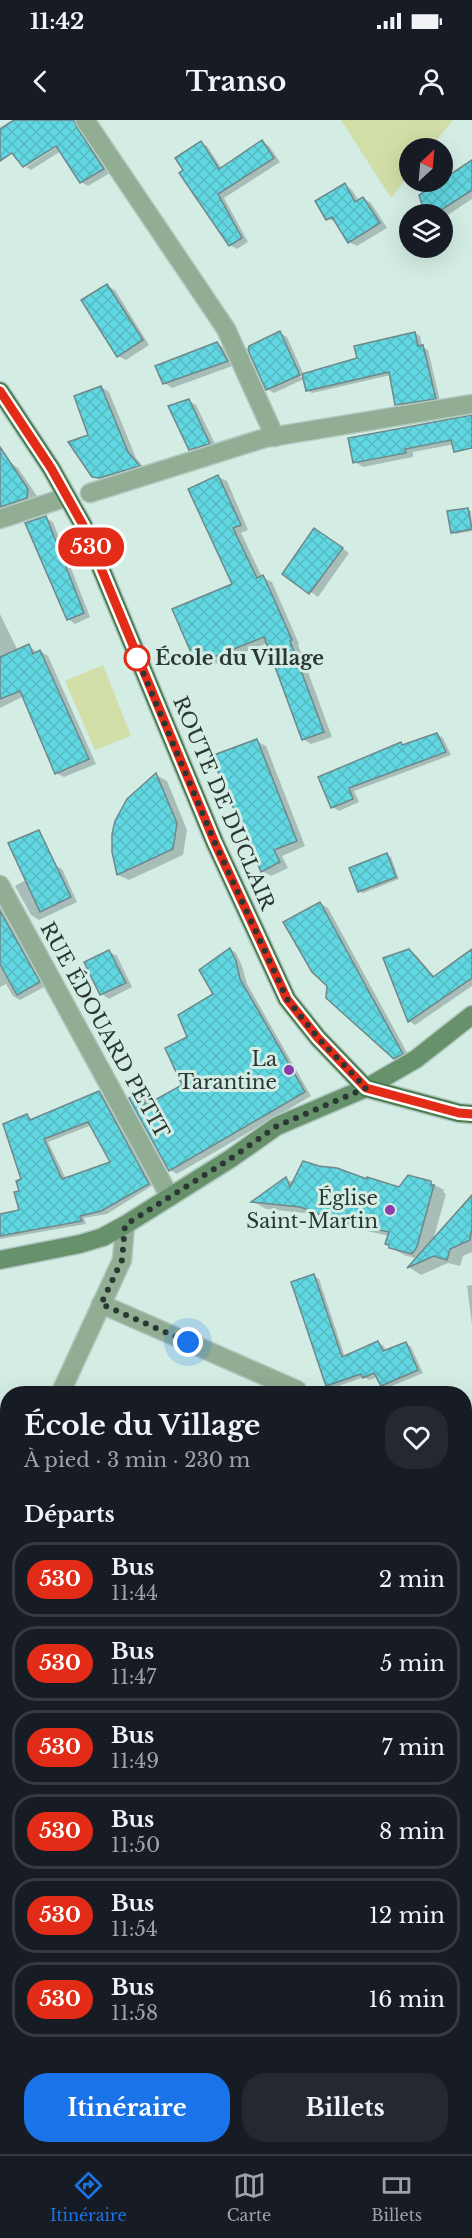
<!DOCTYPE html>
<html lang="fr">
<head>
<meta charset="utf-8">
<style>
	:root { --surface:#171b24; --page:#242831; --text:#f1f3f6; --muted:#9ea1a6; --line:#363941; --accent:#1a73e8 }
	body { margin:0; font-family:"Libre Baskerville",serif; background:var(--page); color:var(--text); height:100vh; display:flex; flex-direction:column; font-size:22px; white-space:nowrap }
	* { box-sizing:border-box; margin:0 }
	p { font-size:20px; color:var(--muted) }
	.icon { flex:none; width:33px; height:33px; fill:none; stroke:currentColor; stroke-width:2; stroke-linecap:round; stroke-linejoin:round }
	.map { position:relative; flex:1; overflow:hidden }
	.side { position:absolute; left:0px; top:1266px; width:472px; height:768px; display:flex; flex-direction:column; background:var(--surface); border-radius:24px 24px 0 0; box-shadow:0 6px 24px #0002 }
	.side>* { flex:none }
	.badge { padding:0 12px; border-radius:20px; font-size:21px; line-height:39px }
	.needle { width:39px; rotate:26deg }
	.fabs { position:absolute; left:399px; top:18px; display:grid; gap:12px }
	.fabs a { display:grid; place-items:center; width:54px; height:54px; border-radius:50%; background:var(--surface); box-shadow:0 6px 24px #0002; font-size:30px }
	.you { position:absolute; width:30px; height:30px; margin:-15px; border:4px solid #fff; border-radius:50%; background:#1a73e8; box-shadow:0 0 0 9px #1a73e833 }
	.map>.badge { position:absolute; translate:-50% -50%; box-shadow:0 0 0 3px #fff }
	h2 { padding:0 24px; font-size:22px; line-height:54px }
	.round { display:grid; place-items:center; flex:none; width:63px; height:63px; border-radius:24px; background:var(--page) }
	.head { display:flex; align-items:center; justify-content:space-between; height:102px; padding:0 24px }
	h1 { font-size:28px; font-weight:700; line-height:45px }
	.cta { display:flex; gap:12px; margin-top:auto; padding:12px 24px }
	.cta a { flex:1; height:69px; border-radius:24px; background:var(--accent); color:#fff; font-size:24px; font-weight:700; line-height:69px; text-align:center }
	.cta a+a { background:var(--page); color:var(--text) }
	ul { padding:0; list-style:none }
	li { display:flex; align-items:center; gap:18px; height:75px; margin:0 12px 9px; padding:0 12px; border:3px solid var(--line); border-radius:24px }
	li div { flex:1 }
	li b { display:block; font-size:22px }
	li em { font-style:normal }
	li .badge { min-width:66px; font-weight:700; text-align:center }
	.status { display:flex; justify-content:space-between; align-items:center; height:42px; padding:0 30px; background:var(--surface); direction:ltr }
	.status svg { height:16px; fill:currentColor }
	header { display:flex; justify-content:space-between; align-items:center; height:78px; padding:0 24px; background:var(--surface); font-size:27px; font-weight:700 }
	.tabs { display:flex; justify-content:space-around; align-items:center; height:84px; border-top:2px solid var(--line); background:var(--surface); font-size:16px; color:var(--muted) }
	.tabs a { display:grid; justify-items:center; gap:3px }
	.tabs .current { color:var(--accent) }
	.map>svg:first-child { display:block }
</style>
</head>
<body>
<div class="status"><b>11:42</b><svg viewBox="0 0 49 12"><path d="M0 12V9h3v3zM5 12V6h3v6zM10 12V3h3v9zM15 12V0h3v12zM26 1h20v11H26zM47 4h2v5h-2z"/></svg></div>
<header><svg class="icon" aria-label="back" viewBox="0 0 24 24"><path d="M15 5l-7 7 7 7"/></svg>Transo<svg class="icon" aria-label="person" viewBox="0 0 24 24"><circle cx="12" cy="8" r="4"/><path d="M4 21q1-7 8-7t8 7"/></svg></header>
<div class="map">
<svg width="472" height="2034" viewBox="0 0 472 2034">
	<defs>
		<pattern id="forest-firs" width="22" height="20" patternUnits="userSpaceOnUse" patternTransform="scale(1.5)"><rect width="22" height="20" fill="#d1dea7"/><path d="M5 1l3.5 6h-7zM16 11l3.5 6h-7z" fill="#b4bf90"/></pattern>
		<pattern id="building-cross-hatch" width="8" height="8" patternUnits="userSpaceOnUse" patternTransform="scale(1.5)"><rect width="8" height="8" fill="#61d7e1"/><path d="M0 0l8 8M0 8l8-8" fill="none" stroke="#54b9c2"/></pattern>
	</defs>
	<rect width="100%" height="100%" fill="#d3ede5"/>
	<g fill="#d1dea7">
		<path d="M341,0h112l-23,28h-20l-1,27 -18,23z"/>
		<path d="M103,545l28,71 -36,14 -30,-69z"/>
	</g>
	<path fill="url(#forest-firs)" d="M465,1543l7,2v489h-472v-332l8,1v323h457z"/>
	<g fill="#0003" fill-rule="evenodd">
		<path d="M16,0h64l30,53 -22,13 -7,-4 -20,-31 -30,19 -5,-3 37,-24 -1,-2 -37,23v3l-25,-35z"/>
		<path d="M262,22l7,4 11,16 -56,36 24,44 -11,7 -7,-4 -29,-102 6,3 15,23z"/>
		<path d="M472,42v37l-30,20v-5h-16l-5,-18z"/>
		<path d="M345,65l7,5 7,11 4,-3 8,5 16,25 -30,18 -8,-4 -12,-20 -9,-3z"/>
		<path d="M107,166l8,4 34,55 -23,15 -8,-4z"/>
		<path d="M280,213l7,4 17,38 54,-16 57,-26 5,3 2,11 6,3 12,51 -38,6 -5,-3 -6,-29 -79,18 -5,-3 -3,-11 -30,14 -7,-4zM294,250l10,5v4l-11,-7z"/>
		<path d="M217,224l8,4 10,17 -63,23 -7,-5z"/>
		<path d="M101,267l8,5 27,66 10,12 -44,10 -9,-5 -3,-39z"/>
		<path d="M189,281l7,4 21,43 -18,5 -8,-4z"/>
		<path d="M472,297v24l-59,11v5l-50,10 -8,-5z"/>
		<path d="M9,342l9,6 19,28 -1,7 -36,14v-52z"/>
		<path d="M218,357l9,4 21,49 -7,3 21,44 10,5 6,14 21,48 -1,1 34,92 -21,7 -8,-5 -35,-96 -63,25 -8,-5 37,-79z"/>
		<path d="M467,389l4,2 1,20 -16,3 -4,-2z"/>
		<path d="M46,398l7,4 37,95 -15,7 -7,-5z"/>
		<path d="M321,414l28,19 -31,44 -34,-24z"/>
		<path d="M0,494l18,37 11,-5 9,7 2,-2 8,5 48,108 -32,13 -8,-4 -32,-77 -24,12z"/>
		<path d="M437,614l6,4 8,17 -97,36 5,11 -20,9 -7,-4 -12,-29 81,-34 3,2z"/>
		<path d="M256,621l10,5 39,100 -23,10 6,12 -17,8 -9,-5z"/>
		<path d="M156,655l11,6 20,49 -4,25 -54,25 -11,-5 -5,-24z"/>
		<path d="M387,735l4,2 8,22 -36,14 -4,-2z"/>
		<path d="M54,745l8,4 15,33 -38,18 -8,-5 -16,-29z"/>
		<path d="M0,782l46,84 -26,14 -7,-4 -7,-12 -6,3z"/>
		<path d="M320,783l8,5 82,150 -7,4 -8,-5 -67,-72z"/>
		<path d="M230,829l6,4 6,13 5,18 64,112 -134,78 -7,-4 -31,-75 7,4 3,6 35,-20 5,-47 26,-44z"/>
		<path d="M409,831l7,4 19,22 37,-26v35l-57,39 -6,-4z"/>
		<path d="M109,832l8,4 15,31 -23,12 -7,-5 -16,-31z"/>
		<path d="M99,973l6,3 48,89 -46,29 -23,4 2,6 -86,15v-24l21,-3 -1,-20 8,-75 6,3zM92,1005l20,37 -46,17 -18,-37z"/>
		<path d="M286,1059l8,4 74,-2 31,8 32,-6 13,7 -1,2 3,2 -13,47 39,-26v37l-9,4 -3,10 -12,-3 -27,12 -11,-7 8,-9 -14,-4 -14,-8v-11l-37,-8 -39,-14 -48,-5 -12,-7z"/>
		<path d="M314,1156l5,3 26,78 33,-14 6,3 2,6 20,-9 5,4 12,26 -36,15 -5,-3 -5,-8 -8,3 -5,-3 -31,11 -5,-3z"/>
		<path d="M472,1165v40l-5,-39z"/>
		<path d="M0,1514l8,4v39l-8,-3z"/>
	</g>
	<g fill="url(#building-cross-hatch)" stroke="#6f888a" stroke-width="1.5" fill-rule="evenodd">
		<path d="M14,0h60l2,6 28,43 -24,14 -24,-37 -33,21 -11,-14 -12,8v-32z"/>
		<path d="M262,20l12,18 -56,36 24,44 -13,8 -50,-73 4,-3 -8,-12 26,-17 18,28z"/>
		<path d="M472,40v30l-37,24h-10l-6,-19z"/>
		<path d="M345,63l10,19 8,-5 17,26 -32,20 -16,-26 -6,3 -11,-19z"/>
		<path d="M107,164l36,56 -26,17 -36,-57z"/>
		<path d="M280,211l20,44 -34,15 -18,-40 1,-4z"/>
		<path d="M415,212l3,14 5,-1 13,54 -41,6 -6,-33 -83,19 -4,-17 55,-16 -3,-12z"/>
		<path d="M217,222l11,19 -65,23 -8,-18z"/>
		<path d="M101,266l27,66 12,14 -41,12 -7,-1 -24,-35 20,-7 -14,-39z"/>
		<path d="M189,279l21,45 -21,6 -21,-44z"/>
		<path d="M472,295v33l-18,4 -3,-12 -46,9 1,4 -53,10 -5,-25z"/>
		<path d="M0,327l28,42 -1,9 -27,9z"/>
		<path d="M218,355l23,50 -8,3 24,50 6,-3 7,15 22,50 -2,1 34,91 -22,8 -38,-103 -68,27 -24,-55 60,-25 -44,-95z"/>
		<path d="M468,388l4,21 -21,4 -4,-22z"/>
		<path d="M46,396l38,97 -17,7 -42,-97z"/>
		<path d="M314,408l29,20 -34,46 -27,-20z"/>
		<path d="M29,524l4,10 7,-4 49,109 -34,15 -35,-83 -20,8v-42z"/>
		<path d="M437,613l9,19 -97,36 4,11 -22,9 -13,-31 83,-35 1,3z"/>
		<path d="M257,619l40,102 -23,9 6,12 -19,10 -50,-116z"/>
		<path d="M156,653l21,50 -4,26 -56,26 -5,-23v-18l3,-13 12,-22z"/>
		<path d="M39,710l32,67 -31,15 -32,-69z"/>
		<path d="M387,733l9,24 -38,15 -9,-24z"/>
		<path d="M320,782l83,152 -9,5 -68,-61 1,-12 -15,-14 -29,-50z"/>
		<path d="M0,791l40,71 -23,13 -17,-31z"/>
		<path d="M230,828l6,13 4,18 65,113 -136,79 -40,-73 10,-5 7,12 36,-20 -17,-37 22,-11 -9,-22 35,-21 -14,-24z"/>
		<path d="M409,829l24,28 39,-28v29l-64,44 -25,-64z"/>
		<path d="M109,830l17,33 -26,12 -16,-33z"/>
		<path d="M99,971l50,93 -48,27 -21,5 2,5 -82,15v-22l19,-4 -5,-18 5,-1 -3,-10 5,-2 -18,-55 24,-10 3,6zM88,1002l22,40 -48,17 -18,-40z"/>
		<path d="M303,1041l16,5 18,2 30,11v-2l32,10 9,-12 23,6v4h3l-17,62 -5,7 -23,-6v-3l-4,-1 4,-12 -51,-11 -38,-14 -49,-5 35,-25 4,10z"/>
		<path d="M472,1075v33l-2,12 -20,9 -3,11 -13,-4 -27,12z"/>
		<path d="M314,1154l28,83 36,-16 5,10 23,-9 12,28 -37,16 -7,-13 -11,5 -2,-4 -35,12 -35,-104z"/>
	</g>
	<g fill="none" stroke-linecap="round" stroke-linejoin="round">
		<g stroke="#b2c9c2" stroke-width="21">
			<g id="street">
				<path d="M85,0l141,209 49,108"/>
				<path d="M90,373l175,-55 207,-34"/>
				<path d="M0,399l67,-22"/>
				<path d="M0,765l170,312"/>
				<path d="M101,1184l196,86"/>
				<path d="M60,1274l62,-134 3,-35"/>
				<path d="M0,1299l8,3"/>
			</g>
		</g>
		<g stroke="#b2c9c2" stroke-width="21">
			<path id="secondary" d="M0,1140l80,-16 23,-7 22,-12 105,-66 47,-33 89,-38 50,-29 56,-44"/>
		</g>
		<g stroke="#b2c9c2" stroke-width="21">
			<path id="primary" d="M0,271l51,77 32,57 132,318 72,156 31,39 48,50 93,25 13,1"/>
		</g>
		<use href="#street" stroke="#91ad93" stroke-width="18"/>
		<use href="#secondary" stroke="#67916b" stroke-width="18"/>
		<use href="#primary" stroke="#487c4e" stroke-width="18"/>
	</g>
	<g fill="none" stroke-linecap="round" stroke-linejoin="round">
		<g stroke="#fff" stroke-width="14">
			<path id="line" d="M0,271l51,77 32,57 132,318 72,156 31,39 48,50 93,25 13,1"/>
		</g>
		<use href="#line" stroke="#e22c17" stroke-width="9"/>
		<path stroke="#2c3734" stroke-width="6" stroke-dasharray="0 10.8" d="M137,538l-1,-2 79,187 72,156 31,39 48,50 -89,38 -47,33 -105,66 -3,35 -21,44 87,38"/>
	</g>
	<circle fill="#fff" stroke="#e22c17" stroke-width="3" cx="137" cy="538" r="12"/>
	<g fill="#8d3cab" stroke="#d3ede5" stroke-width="2">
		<circle cx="289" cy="950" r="6"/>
		<circle cx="390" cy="1090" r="6"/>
	</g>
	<g text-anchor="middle" stroke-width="6" stroke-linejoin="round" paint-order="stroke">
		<g font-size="20" font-weight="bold" fill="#2c3734" stroke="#d3ede5" text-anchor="start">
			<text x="155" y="545">École du Village</text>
		</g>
		<g font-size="20" fill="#2c3734" stroke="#d3ede5">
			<text transform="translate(224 683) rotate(67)" y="7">ROUTE DE DUCLAIR</text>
			<text transform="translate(105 910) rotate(61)" y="7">RUE ÉDOUARD PETIT</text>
		</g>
		<g font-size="20" fill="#2c3734" stroke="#d3ede5" text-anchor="end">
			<text x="277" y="946">La<tspan x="277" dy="23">Tarantine</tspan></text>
			<text x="378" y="1085">Église<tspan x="378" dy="23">Saint-Martin</tspan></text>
		</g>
	</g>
</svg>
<div class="fabs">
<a><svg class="needle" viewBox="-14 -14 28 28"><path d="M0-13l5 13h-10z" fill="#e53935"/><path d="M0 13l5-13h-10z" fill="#9ea1a6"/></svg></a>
<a><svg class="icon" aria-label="layers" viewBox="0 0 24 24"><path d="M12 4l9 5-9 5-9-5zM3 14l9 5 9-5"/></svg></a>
</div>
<div class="you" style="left:188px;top:1222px"></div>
<b class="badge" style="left:91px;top:427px;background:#e22c17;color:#fff">530</b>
<section class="side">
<div class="head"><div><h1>École du Village</h1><p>À pied · 3 min · 230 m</p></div><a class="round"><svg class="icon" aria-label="heart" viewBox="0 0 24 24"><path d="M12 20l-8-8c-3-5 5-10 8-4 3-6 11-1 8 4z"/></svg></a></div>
<h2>Départs</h2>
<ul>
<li><span class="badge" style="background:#e22c17;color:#fff">530</span><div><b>Bus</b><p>11:44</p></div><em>2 min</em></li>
<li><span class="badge" style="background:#e22c17;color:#fff">530</span><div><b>Bus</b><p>11:47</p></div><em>5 min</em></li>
<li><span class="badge" style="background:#e22c17;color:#fff">530</span><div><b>Bus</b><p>11:49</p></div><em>7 min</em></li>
<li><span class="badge" style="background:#e22c17;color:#fff">530</span><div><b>Bus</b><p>11:50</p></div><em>8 min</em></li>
<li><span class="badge" style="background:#e22c17;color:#fff">530</span><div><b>Bus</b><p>11:54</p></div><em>12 min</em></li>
<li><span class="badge" style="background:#e22c17;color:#fff">530</span><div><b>Bus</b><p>11:58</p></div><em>16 min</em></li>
</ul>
<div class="cta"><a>Itinéraire</a><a>Billets</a></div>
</section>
</div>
<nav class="tabs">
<a class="current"><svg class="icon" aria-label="directions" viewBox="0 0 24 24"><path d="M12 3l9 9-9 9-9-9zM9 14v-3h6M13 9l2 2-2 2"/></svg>Itinéraire</a>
<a><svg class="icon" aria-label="map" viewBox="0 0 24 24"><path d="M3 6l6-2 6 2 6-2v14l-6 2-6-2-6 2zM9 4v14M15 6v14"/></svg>Carte</a>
<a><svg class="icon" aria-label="tickets" viewBox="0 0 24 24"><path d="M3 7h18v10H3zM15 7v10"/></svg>Billets</a>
</nav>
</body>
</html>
